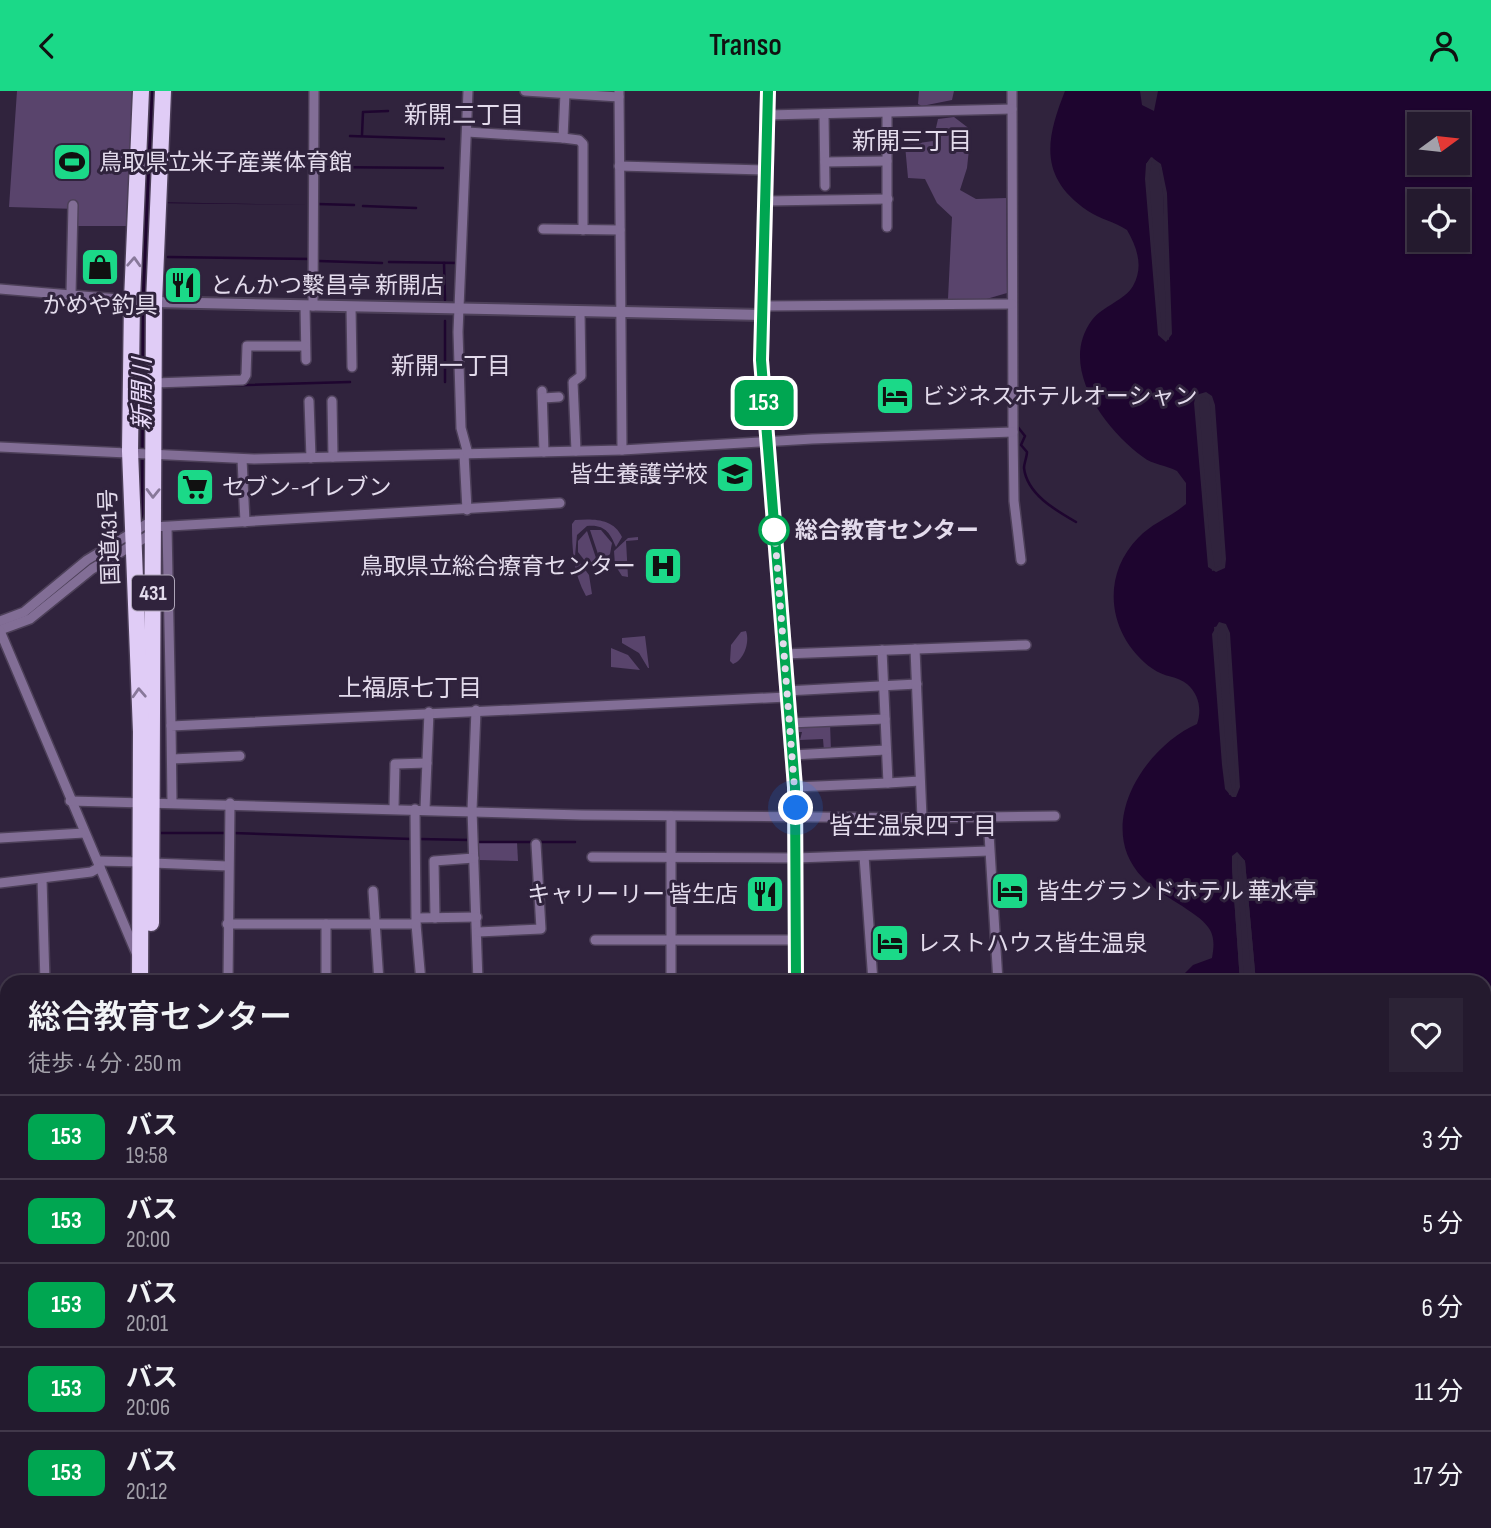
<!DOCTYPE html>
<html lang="ja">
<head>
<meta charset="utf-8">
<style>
	:root { --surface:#241a2e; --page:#2c2336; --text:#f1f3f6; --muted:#a3a1aa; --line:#41384a; --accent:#1bd988 }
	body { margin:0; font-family:"Sofia Sans Condensed","Noto Sans JP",sans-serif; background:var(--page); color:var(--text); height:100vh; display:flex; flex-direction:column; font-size:26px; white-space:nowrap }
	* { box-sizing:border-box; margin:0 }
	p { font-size:23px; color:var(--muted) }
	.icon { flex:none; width:38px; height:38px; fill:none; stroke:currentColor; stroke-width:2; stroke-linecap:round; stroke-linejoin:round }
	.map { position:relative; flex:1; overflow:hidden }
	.side { position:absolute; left:0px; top:884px; width:1491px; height:555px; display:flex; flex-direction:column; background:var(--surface); border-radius:21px 21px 0 0; box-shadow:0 2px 5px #0004,0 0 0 2px var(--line) }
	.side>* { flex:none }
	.badge { padding:0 14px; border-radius:10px; font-size:24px; line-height:46px }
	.needle { width:46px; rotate:75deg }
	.tools { position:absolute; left:1407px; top:21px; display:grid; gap:14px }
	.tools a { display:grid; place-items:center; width:63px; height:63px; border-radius:0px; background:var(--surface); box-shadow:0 2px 5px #0004,0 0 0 2px var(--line); font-size:35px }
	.you { position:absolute; width:35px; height:35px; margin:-18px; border:5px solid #fff; border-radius:50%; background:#1a73e8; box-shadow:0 0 0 10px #1a73e833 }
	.map>.badge { position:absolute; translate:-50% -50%; box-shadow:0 0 0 4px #fff }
	.round { display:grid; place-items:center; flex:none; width:74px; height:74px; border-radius:0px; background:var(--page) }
	.overview { display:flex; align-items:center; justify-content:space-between; height:119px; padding:0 28px }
	h1 { font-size:33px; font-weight:600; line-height:52px }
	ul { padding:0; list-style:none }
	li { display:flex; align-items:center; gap:21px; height:84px; padding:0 28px; border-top:2px solid var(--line) }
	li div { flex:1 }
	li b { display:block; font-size:26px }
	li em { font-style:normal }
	li .badge { min-width:77px; font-weight:700; text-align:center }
	header { display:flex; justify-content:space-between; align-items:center; height:91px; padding:0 28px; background:var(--accent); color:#111; font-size:32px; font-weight:600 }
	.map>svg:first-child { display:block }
</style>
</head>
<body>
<header><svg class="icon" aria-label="back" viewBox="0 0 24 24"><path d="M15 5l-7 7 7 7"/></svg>Transo<svg class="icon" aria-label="person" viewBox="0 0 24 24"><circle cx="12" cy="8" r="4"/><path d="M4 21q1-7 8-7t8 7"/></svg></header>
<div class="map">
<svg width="1491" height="1437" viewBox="0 0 1491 1437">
	<rect width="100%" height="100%" fill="#30233d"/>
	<g fill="#59446c">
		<path d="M17,0h116l-7,135h-51l2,-17 -68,-2z"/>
		<path d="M919,0h35l-2,9 -30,6 -4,-2z"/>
		<path d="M954,26l17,13 -4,38 -7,22 16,9 30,-1 1,95 -24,7 -35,-1 4,-82 -15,-14 -12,-24 -17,-1 -3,-33 28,-4 5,-22z"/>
		<path d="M575,429c18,-1 38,-2 47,17l-6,10c-6,-14 -11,-23 -29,-21l-10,9 -2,21 14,19 3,19 -6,2c-13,-23 -14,-47 -14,-72z"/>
		<path d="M590,439h11l11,13 -2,11 -9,9z"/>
		<path d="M587,440l11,33 -13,-3 -7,-9v-11z"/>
		<path d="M638,446v3l-12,1 2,36 -6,-1 -7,-11 -1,-14 14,-13z"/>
		<path d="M746,540c4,11 -2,29 -13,33l-3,-3 1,-16 10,-13z"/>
		<path d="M645,545l4,32h-1l-9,-15 -17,-10v-5z"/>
		<path d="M611,557l17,7 12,15 -29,-3z"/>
		<path d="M830,632l1,28h-7l-1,-12 -23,1 2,-8h-3l-1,-7z"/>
		<path d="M517,751l1,19 -40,-1 -1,-17z"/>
	</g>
	<g fill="#1e052f" fill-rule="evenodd">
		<path d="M151,0h3l-5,111 162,3 -162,-2 -5,311c-15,40 -105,97 -144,114v-4c32,-22 126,-80 141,-111l1,-254z"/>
		<path d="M1065,0h75l2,14 12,6 4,-20h333v1437h-258l-2,-5h253v-541h-228l-11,-121 -8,-9 -5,16 8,114h-64l17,-17 19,-7c2,-11 3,-22 -4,-31 -10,-15 -49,-32 -65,-49 -50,-51 1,-131 54,-154 5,-14 2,-30 -10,-40 -9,-8 -24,-7 -34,-15 -44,-31 -54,-91 -15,-131 14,-15 33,-21 48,-34v-21l-9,-12c-11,-6 -24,-6 -34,-14 -37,-27 -86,-90 -51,-137 11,-14 33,-20 41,-34 11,-19 4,-39 -6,-56 -12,-8 -27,-11 -39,-19 -50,-34 -42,-72 -23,-120zM1419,33h39v39h-39zM1152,66l10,11 7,172 -10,-5 -13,-171zM1419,110h39v39h-39zM1197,305l15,1 12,170 -12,4zM1226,534l12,167 -9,3 -15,-168z"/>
	</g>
	<g fill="#30233d" fill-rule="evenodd">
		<path d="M1151,66l10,7 6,29 5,141 -6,8 -8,-7 -13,-156 1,-15zM1152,70l7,8 4,25 3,144 -4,-4 -7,-79 -6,-77z"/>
		<path d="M1206,301l6,4 3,9 11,154 -1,9 -9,4 -8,-5 -14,-164 2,-8zM1202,306l7,2 1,7 12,153 -1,6 -6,3 -6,-38 -10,-126z"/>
		<path d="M1219,531l7,2 4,9 10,154 -4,10h-4l-7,-8 -3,-24 -10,-131zM1220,536l6,6 10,153 -3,7 -6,-29 -10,-131z"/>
		<path d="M1237,761l8,9 11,121h-4l-11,-120 -4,-6 7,126h-4l-8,-114v-12z"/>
	</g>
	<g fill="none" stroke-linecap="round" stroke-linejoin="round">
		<g stroke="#1e052f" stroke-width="2.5">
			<path d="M362,44l1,-23 25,-1"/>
			<path d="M350,45l94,3"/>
			<path d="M317,76l126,1"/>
			<path d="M317,113l37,1"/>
			<path d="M363,115l53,2"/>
			<path d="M168,166l144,2"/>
			<path d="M319,170l63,2"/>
			<path d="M389,171l70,1"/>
			<path d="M444,172l1,37"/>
			<path d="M445,230v61"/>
			<path d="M175,296l175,-5"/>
			<path d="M1017,335l8,10 -4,9 6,7c0,5 -3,11 -3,16 3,26 31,42 52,54"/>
			<path d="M8,570l77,181"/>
			<path d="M160,742h67"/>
			<path d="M233,742l179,6"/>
			<path d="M419,748l51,1"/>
			<path d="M478,751h97"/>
		</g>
		<g stroke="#4d4059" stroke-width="12">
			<g id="minor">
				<path d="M525,0l94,6"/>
				<path d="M619,0l3,359"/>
				<path d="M1012,0l1,341 1,69 7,59"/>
				<path d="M824,23l1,72"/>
				<path d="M768,24l244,-6"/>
				<path d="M467,41l96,6 2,-45"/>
				<path d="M563,47l16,2 4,4v86"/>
				<path d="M825,71l62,-1"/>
				<path d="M619,75l148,4"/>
				<path d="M766,110l122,-2"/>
				<path d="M887,136v-113"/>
				<path d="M543,138l77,1"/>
				<path d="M0,198l154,13"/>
				<path d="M71,203l2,-89"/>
				<path d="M305,215l1,54"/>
				<path d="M313,215l1,-215"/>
				<path d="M763,215l249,-2"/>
				<path d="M351,216l1,60"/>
				<path d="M154,292l89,-3 3,-5 1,-29h58"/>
				<path d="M542,300l2,61"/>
				<path d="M543,307l16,-1"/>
				<path d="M309,310l2,57"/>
				<path d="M332,310l1,56"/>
				<path d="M0,356l254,12 368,-9 190,-11 201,-7"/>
				<path d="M576,360l-3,-69 8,-6 -1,-64"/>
				<path d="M464,363l3,56"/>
				<path d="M468,363l-7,-26 -3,-96 10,-241"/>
				<path d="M242,368l3,63"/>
				<path d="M153,436l407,-24"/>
				<path d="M167,436l4,199"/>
				<path d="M0,530l24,-9 63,-52 66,-40"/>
				<path d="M0,539l30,-11 62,-50 61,-36"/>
				<path d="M0,540l137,324"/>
				<path d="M882,559l6,133 32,-2"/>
				<path d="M783,563l243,-9"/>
				<path d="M786,600l131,-7"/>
				<path d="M476,619l-4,100 6,172"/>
				<path d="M789,632l96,-4"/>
				<path d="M792,664l94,-5"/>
				<path d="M172,668l68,-3"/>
				<path d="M795,696l93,-4"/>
				<path d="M70,710l512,14 340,3 -7,-169"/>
				<path d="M172,711l-1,-76 616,-29"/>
				<path d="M394,717l1,-44 32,-1"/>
				<path d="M425,718l4,-97"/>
				<path d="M671,725v166"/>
				<path d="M988,726l10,165"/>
				<path d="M922,727l133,-2"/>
				<path d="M0,747l84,-5"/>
				<path d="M864,765l9,126"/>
				<path d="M592,766l204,1 193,-7"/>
				<path d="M98,770l43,1"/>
				<path d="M152,772l76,3"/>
				<path d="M42,788l3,103"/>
				<path d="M0,792l91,-11 9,-5"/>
				<path d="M373,800l6,91"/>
				<path d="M417,827l60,-1"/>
				<path d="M435,827l-1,-57 40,-3"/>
				<path d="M227,833h189l-1,-115"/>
				<path d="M326,833v58"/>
				<path d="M416,833l5,58"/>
				<path d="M478,841l63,-3 -5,-85"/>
				<path d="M595,849h201"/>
				<path d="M228,891l2,-179"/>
				<path d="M0,971l5,-15"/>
				<path d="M0,1235l5,-74"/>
				<path d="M0,1356h7"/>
				<path d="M253,1432l5,5"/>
				<path d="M926,1432v5"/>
				<path d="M998,1432l1,5"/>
				<path d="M1072,1432l1,5"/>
				<path d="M1146,1432l1,5"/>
				<path d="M285,1437v-5"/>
				<path d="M678,1437l28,-5"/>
				<path d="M1162,1437l33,-5"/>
			</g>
		</g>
		<g stroke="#4d4059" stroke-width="14">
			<path id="tertiary" d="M154,211l609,13"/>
		</g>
		<g stroke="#4d4059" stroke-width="16">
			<g id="secondary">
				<path d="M768,0l-7,269 34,427 1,195"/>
				<path d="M0,953l7,4"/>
				<path d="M853,1432l1,5"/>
			</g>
		</g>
		<g stroke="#4d4059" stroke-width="19">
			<g id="trunk">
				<path d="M151,832l3,-621 9,-211"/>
				<path d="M140,891l1,-250 -11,-281 2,-151 9,-209"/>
				<path d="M128,1437v-5"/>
				<path d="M139,1437l1,-5"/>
			</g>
		</g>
		<use href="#minor" stroke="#826e96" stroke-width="9"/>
		<use href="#tertiary" stroke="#826e96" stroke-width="10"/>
		<use href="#secondary" stroke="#b494d3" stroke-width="12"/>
		<use href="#trunk" stroke="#e0ccf6" stroke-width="16"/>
	</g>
	<defs><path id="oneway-chevron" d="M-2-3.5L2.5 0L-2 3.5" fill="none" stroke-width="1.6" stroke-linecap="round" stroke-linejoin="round" transform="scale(1.75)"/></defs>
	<g stroke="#88789a">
		<use href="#oneway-chevron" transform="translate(134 171) rotate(-87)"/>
		<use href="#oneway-chevron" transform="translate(153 402) rotate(91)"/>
		<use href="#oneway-chevron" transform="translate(139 602) rotate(-93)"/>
	</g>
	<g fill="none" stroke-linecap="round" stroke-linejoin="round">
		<g stroke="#fff" stroke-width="16">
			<path id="line" d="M768,0l-7,269 34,427 1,195"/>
		</g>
		<use href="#line" stroke="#00a651" stroke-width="10"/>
		<path stroke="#e3dbec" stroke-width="7" stroke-dasharray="0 12.6" d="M774,439v-6l22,284"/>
	</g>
	<defs>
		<g id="stadium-square" transform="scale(2.0125)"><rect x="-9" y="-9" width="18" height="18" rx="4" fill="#1bd988" stroke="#30233d"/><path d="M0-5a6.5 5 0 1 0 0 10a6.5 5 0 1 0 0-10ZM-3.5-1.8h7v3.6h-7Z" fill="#111"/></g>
		<g id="shop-square" transform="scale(2.0125)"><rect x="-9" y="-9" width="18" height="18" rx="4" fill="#1bd988" stroke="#30233d"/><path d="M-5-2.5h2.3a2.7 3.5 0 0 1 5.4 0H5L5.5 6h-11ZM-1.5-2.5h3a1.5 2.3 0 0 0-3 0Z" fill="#111"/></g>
		<g id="restaurant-square" transform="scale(2.0125)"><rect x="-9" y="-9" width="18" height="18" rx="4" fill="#1bd988" stroke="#30233d"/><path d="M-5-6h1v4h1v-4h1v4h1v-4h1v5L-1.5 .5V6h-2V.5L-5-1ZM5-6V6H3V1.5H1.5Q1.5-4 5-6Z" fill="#111"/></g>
		<g id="hotel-square" transform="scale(2.0125)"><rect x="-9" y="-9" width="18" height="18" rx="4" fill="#1bd988" stroke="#30233d"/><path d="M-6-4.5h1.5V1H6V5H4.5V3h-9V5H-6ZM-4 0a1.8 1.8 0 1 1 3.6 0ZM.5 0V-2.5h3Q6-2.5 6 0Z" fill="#111"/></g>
		<g id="school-square" transform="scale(2.0125)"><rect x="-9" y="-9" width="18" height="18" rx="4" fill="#1bd988" stroke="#30233d"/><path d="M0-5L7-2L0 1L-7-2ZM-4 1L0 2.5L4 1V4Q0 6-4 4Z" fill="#111"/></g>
		<g id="supermarket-square" transform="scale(2.0125)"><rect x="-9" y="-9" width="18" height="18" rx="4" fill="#1bd988" stroke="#30233d"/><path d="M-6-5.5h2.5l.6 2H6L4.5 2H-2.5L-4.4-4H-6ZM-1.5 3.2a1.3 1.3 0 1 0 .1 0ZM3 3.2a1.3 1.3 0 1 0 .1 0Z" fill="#111"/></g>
		<g id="hospital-square" transform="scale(2.0125)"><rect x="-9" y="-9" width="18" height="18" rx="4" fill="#1bd988" stroke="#30233d"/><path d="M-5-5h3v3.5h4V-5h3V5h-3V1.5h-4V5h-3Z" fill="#111"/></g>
	</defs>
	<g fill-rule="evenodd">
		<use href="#stadium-square" x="72" y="71"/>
		<use href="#shop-square" x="100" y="176"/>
		<use href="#restaurant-square" x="183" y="194"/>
		<use href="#hotel-square" x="895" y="305"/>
		<use href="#school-square" x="735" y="383"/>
		<use href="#supermarket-square" x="195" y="396"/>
		<use href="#hospital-square" x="663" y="475"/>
		<use href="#hotel-square" x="1010" y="800"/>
		<use href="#restaurant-square" x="765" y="803"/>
		<use href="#hotel-square" x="890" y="852"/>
	</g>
	<circle fill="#fff" stroke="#00a651" stroke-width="3.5" cx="774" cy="439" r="14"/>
	<g text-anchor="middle" stroke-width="6" stroke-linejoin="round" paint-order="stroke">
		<rect fill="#30233d" stroke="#ada4b8" stroke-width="2" x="132" y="484.5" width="42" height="35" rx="5"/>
		<g font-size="21" font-weight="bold" fill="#e3dbec">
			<text x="153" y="509">431</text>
		</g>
		<g font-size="23" fill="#e3dbec" stroke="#30233d" text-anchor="start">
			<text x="99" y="79">鳥取県立米子産業体育館</text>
			<text x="210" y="202">とんかつ繫昌亭 新開店</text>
			<text x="100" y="222" text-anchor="middle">かめや釣具</text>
			<text x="922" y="313">ビジネスホテルオーシャン</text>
			<text x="708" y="391" text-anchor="end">皆生養護学校</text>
			<text x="222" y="404">セブン-イレブン</text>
			<text x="636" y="483" text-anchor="end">鳥取県立総合療育センター</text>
			<text x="1037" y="808">皆生グランドホテル 華水亭</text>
			<text x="738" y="811" text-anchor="end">キャリーリー 皆生店</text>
			<text x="917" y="860">レストハウス皆生温泉</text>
		</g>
		<g font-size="23" font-weight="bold" fill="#e3dbec" stroke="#30233d" text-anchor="start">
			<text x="795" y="447">総合教育センター</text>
		</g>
		<g font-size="23" fill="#e3dbec" stroke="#30233d">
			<text transform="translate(109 446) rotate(-92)" y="8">国道431号</text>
		</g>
		<g font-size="24" fill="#e3dbec" stroke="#30233d">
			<text x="464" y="32">新開二丁目</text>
			<text x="912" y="58">新開三丁目</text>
			<text x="451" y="283">新開一丁目</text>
			<text x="410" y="605">上福原七丁目</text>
			<text x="913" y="743">皆生温泉四丁目</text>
		</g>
		<g font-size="24" font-style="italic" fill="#eadbfa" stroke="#30233d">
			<text transform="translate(142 303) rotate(-90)" y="8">新開川</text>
		</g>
	</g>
</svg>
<div class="tools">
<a><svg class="needle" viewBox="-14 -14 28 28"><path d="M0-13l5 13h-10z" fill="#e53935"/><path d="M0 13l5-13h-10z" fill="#a3a1aa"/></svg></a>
<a><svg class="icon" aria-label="locate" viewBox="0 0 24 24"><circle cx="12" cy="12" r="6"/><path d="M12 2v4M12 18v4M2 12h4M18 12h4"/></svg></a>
</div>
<div class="you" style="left:796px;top:717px"></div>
<b class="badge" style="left:764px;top:312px;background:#00a651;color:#fff">153</b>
<section class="side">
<div class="overview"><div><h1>総合教育センター</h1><p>徒歩 · 4 分 · 250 m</p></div><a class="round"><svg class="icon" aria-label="heart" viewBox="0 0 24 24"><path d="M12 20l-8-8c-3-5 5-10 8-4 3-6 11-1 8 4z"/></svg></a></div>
<ul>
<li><span class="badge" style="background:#00a651;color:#fff">153</span><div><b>バス</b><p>19:58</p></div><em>3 分</em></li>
<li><span class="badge" style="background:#00a651;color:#fff">153</span><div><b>バス</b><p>20:00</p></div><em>5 分</em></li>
<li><span class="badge" style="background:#00a651;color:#fff">153</span><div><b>バス</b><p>20:01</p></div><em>6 分</em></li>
<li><span class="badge" style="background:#00a651;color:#fff">153</span><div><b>バス</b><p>20:06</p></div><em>11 分</em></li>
<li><span class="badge" style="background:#00a651;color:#fff">153</span><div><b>バス</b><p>20:12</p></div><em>17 分</em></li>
</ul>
</section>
</div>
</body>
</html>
